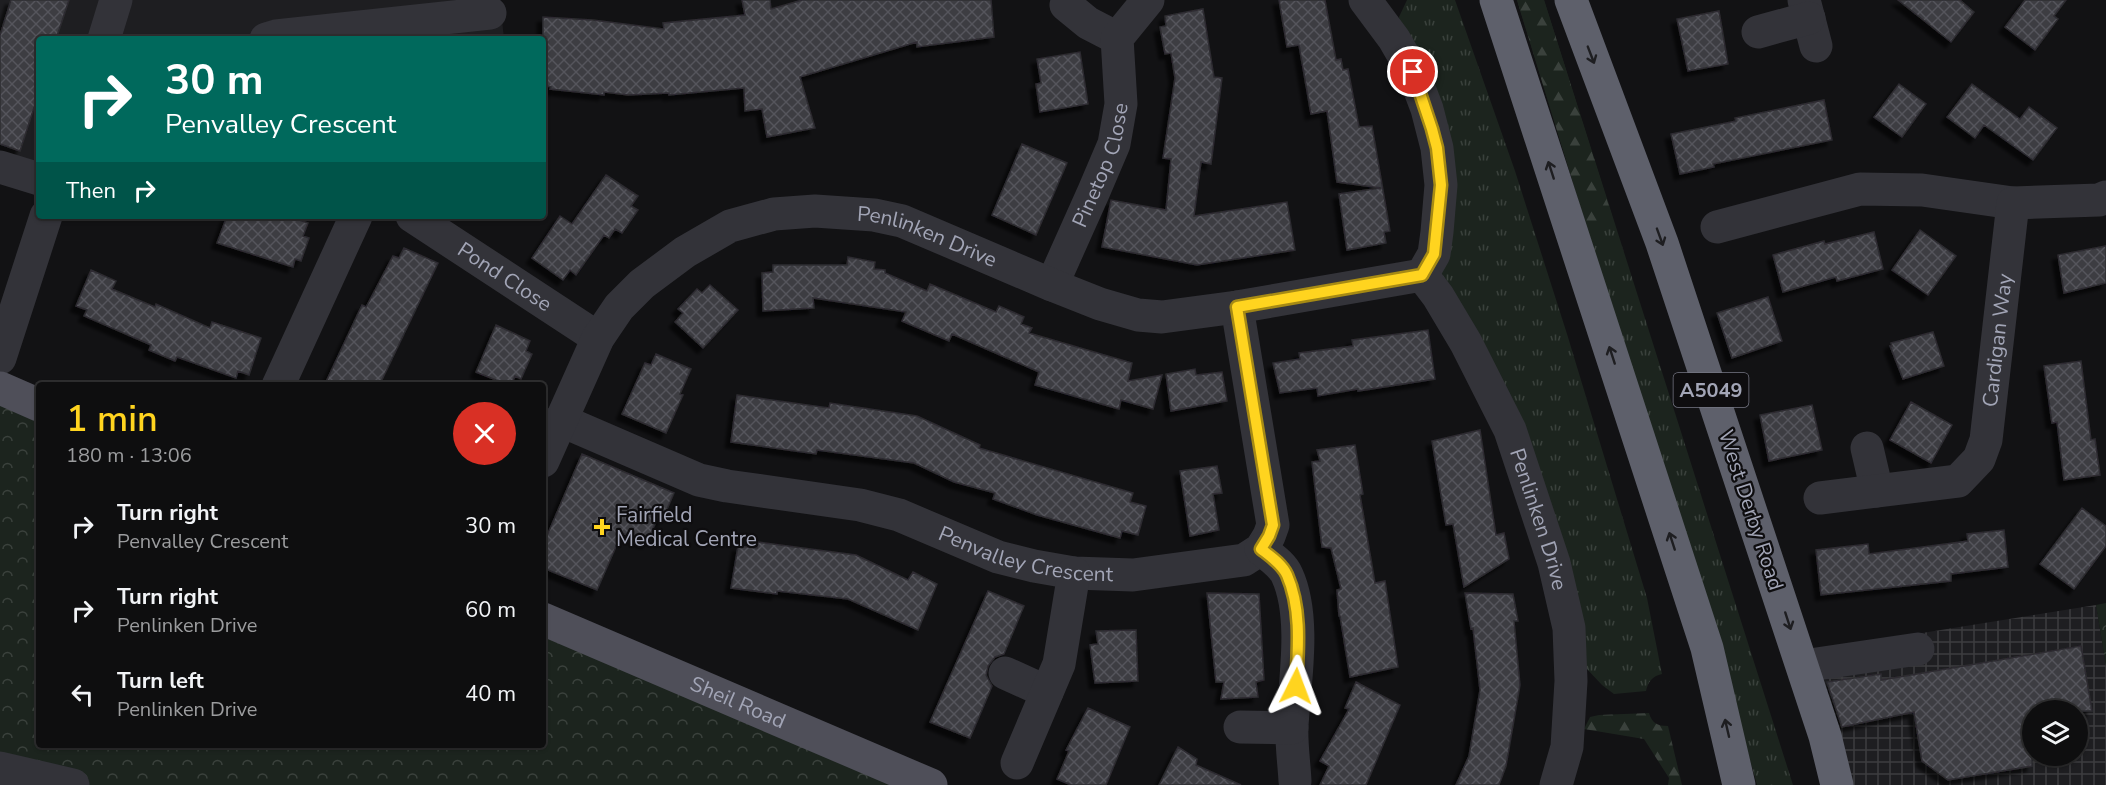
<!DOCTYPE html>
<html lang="en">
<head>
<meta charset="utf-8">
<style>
  :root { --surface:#0e0e0f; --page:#171718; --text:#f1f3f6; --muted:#9b9c9e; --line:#2e2e2f; --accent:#ffd41f }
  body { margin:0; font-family:"Nunito Sans",sans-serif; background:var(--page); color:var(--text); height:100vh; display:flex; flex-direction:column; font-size:22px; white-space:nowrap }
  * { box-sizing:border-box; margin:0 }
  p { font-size:20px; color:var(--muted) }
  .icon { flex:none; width:33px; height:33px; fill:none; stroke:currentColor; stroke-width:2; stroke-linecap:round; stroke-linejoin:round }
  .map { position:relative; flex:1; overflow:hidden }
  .details { position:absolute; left:36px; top:382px; width:510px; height:366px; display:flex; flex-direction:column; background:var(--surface); border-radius:6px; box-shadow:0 2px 4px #0004,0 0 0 2px var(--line) }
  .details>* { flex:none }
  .top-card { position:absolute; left:36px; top:36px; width:510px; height:183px; border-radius:6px; box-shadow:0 2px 4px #0004,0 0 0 2px var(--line); background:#00695c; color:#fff; overflow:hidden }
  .buttons { position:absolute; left:2022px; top:700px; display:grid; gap:12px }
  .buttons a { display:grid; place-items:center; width:66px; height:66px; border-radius:50%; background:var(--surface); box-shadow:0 2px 4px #0004,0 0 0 2px var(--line); font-size:30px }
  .pin { position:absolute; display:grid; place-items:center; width:51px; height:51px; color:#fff; margin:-26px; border:3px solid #fff; border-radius:50%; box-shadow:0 2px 6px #0007 }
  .me { position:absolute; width:66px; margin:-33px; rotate:3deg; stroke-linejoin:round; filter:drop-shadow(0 0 4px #0008) }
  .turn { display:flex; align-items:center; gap:21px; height:126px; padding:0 30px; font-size:27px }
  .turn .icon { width:78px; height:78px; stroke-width:2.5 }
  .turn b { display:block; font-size:42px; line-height:51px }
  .then { display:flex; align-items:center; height:57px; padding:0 30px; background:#0003; gap:12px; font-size:22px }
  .round { display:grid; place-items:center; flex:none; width:63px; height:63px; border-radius:32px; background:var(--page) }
  .headline { display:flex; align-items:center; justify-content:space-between; height:102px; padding:0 30px }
  h1 { font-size:36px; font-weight:600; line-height:45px; color:var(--accent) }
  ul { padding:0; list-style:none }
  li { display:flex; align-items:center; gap:18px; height:84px; padding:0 30px }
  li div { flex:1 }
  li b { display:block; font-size:22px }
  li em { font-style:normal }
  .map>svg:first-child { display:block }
  .built { fill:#1e1e21 }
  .industrial { fill:url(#industrial-grid); fill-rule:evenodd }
  .grass { fill:url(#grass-tufts) }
  .forest { fill:url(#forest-firs) }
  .park { fill:url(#park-crowns) }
  .building { fill:url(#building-cross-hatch); stroke:#2d2c30; stroke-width:1.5; filter:url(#shadow) }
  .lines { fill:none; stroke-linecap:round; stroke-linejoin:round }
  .minor { stroke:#333339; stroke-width:33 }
  .major { stroke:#4f4f59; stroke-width:33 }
  .highway { stroke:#5e606b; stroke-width:33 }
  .oneway { stroke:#1e1e21 }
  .route-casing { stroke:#a68a14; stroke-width:15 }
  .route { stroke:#ffd41f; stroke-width:10 }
  .poi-dot { fill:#ffd41f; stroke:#0e0d0f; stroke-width:2 }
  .labels { text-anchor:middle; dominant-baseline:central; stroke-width:4.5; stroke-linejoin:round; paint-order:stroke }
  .shield { fill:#0e0d0f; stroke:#767784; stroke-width:1.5 }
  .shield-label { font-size:20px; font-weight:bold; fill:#a2a5b6 }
  .street-label { font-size:21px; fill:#a2a5b6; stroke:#0e0d0f }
  .poi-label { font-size:21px; fill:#a2a5b6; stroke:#0e0d0f; text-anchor:start }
</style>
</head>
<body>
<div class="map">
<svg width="2106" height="785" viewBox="0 0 2106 785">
  <defs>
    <pattern id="industrial-grid" width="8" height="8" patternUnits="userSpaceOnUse" patternTransform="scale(1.5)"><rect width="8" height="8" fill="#1e1e21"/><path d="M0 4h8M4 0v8" fill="none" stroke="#3c3c3f"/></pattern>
    <pattern id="grass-tufts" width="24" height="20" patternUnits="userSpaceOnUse" patternTransform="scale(1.5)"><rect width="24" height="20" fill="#1c241e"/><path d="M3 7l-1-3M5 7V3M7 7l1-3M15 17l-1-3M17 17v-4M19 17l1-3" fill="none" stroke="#3a413c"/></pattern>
    <pattern id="forest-firs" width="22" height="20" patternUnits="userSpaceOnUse" patternTransform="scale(1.5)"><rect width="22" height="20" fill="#1c241e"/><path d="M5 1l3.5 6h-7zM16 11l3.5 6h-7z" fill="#3a413c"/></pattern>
    <pattern id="park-crowns" width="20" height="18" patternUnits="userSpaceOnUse" patternTransform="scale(1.5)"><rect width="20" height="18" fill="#1c241e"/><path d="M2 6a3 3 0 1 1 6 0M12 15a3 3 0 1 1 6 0" fill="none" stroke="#3a413c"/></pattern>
    <pattern id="building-cross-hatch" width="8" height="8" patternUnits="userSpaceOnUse" patternTransform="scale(1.5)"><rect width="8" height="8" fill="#3c3c42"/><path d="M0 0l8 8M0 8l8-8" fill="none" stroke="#55555b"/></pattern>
    <filter id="shadow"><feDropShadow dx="-5.5" dy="5.5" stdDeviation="1.5" flood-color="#0009"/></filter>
  </defs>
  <rect width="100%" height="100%" fill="#121214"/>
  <path class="built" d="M0 0H500L504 39H39V160L35 164 0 156Z"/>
  <path class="industrial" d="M2096 605 2106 666V785H1837L1798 653ZM2032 711H2078V756H2032Z"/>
  <path class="grass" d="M1407 0H1455L1515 171 1567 334 1647 598 1662 674C1652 676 1648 682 1646 691L1614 694 1602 685 1586 668 1442 275 1399 17Z
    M1517 0H1544L1793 785H1757L1741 727Z"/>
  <path class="forest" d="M1517 0H1544L1612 216 1589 235Z
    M1649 713C1652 723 1657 726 1668 726L1682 785H1668L1669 778 1644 739 1584 729 1590 717 1599 715Z"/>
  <path class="park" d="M0 388 39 405V746H543V619L931 785H73L0 768Z
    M2106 603V666L2096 605Z"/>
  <path class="building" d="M11 0H69L56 39H39V92L20 151 0 144V35Z
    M742 0H770L771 9 802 0H991L994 37 917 47V42L800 77 815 128 767 137 762 109 745 111 744 88 669 95V93L628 95 604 92V95L550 89 551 87 543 85V17L593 20 664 29 663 23 745 15Z
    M1279 0H1325L1336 60 1341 59 1343 70 1348 69 1359 127 1372 126 1390 231 1384 232 1386 243 1347 250 1339 194 1381 188 1337 182 1327 111 1311 114 1299 45 1287 47Z
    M1898 0H1960L1974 12 1951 42Z
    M2025 0H2066L2054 16 2058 19 2035 50 2005 27Z
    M1203 9 1214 77 1222 78 1211 164 1201 162 1194 216 1287 202 1295 250 1197 265 1102 247 1111 200 1166 210 1171 159 1163 158 1175 78 1171 53 1165 54 1160 27 1166 26 1165 16Z
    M1719 11 1728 64 1688 71 1677 19Z
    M1080 52 1088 104 1040 112 1036 84 1041 83 1037 59Z
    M1899 84 1926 104 1902 137 1874 117Z
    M1972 84 2020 119 2029 107 2057 128 2033 160 1984 125 1975 138 1947 117Z
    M1824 100 1832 140 1713 164 1714 167 1680 174 1671 134 1736 121 1735 118Z
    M1022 144 1067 163 1036 235 992 215Z
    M606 175 638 196 631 206 638 210 622 233 615 229 609 238 604 235 576 275 570 270 563 280 532 258 560 216 572 224Z
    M227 216H288L308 223 303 236 309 238 301 261 295 259 293 267 217 243Z
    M1920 230 1956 256 1928 295 1892 270Z
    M1874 232 1883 269 1837 281 1836 277 1783 292 1773 255 1824 241 1825 244Z
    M2106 246V283L2064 293 2058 255Z
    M404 248 438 263 379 386H324L362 305 366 307 393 256 399 258Z
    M848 257 875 262 874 269 885 270V273L927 291 930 284 996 312 999 306 1024 317 1021 324 1032 328 1029 333 1132 363 1128 381 1162 375 1153 409 1121 400 1119 409 1035 385 1039 372 952 334 949 341 902 321 906 312 813 298 814 308 763 311 762 273 773 272V265H847Z
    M91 270 116 281 112 289 155 307 156 304 210 328 212 322 261 338 249 375 238 371 236 378 177 357 175 361 149 350 151 345 84 316 87 310 76 306Z
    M710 285 738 310 703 348 675 322 683 313 678 309 697 289 702 293Z
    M1768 297 1782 341 1732 358 1717 313Z
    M496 325 530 341 526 351 532 354 521 379 515 376 511 386 476 372Z
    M1428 330 1435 379 1358 391V389L1318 396 1317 388 1280 393 1273 363 1300 359 1299 353 1353 346 1352 340Z
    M1933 332 1944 366 1903 379 1890 346H1892L1891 343Z
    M656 354 691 369 680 394 683 395 666 433 622 414 645 363 651 365Z
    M2081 361 2091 440 2095 439 2100 475 2064 480 2057 422 2052 423 2044 366Z
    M1195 369 1196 375 1222 372 1227 401 1171 411 1166 374Z
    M737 395 829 408 830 403 917 416 980 445 979 448 1133 493 1130 502 1146 506 1138 535 1122 531 1120 538 1037 515 993 499 995 493 954 482 914 463 817 450 816 454 731 442Z
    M1911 402 1952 425 1931 463 1890 440Z
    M1812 405 1822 450 1769 461 1760 415Z
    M1480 430 1496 535 1504 533 1509 559 1464 587 1453 524 1446 525 1432 441Z
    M1355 445 1363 494 1360 495 1375 583 1385 581 1398 667 1350 677 1340 616H1339L1337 590 1341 589 1331 548 1322 547 1312 462 1320 461 1317 450Z
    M582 454 674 493 662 521 657 519 647 543 622 533 597 590 543 568V545Z
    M1217 466 1222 493 1213 494 1219 530 1190 536 1180 471Z
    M2082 508 2106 526V546L2074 589 2040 564Z
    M2004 530 2008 567 1951 574V581L1821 595 1816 550 1868 544 1869 554 1968 541 1967 534Z
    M758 542 856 555 908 580 913 572 937 584 918 630 848 599 777 591V594L731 588 738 546 757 548Z
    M988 591 1024 606 1004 654 995 657 988 666 986 675 992 686 990 691 970 738 930 722Z
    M1207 593 1259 594 1264 680 1256 682 1258 697 1221 699 1224 682H1216Z
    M1465 593 1513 594 1518 621H1514L1520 685 1506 766 1499 785H1456L1469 756 1480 690 1473 628 1471 629Z
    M1136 630 1138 681 1095 683 1090 645 1098 644 1096 631Z
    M2081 646 2092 711H2032V766L1948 780 1922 761 1914 712 1842 727 1827 682 1881 674V680Z
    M1356 682 1400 705 1366 785H1320L1329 766 1320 761 1349 709 1345 708Z
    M1088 708 1130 727 1106 785H1071L1057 779 1069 751 1066 750Z
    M1178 747 1197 759 1196 765 1241 785H1159Z"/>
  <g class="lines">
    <g class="minor">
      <path d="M1365 0 1394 39 1413 72 1427 109 1437 148 1441 185 1437 232 1434 254 1422 275"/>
      <path d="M1804 0 1816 46"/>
      <path d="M1066 5 1088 23 1117 38"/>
      <path d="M1758 32 1809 18"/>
      <path d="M104 39 116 0"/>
      <path d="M266 39 276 36 490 13"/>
      <path d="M0 167 39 179"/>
      <path id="s1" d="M412 216 598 338"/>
      <path d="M1717 227 1860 189 1922 190 2013 203"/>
      <path id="s2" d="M1052 285 1094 191 1114 144 1121 104 1117 38 1148 0"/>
      <path d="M0 358 46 216"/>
      <path d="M278 386 356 216"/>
      <path id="s3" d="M560 420 699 480 727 486 860 505 899 515 998 557 1034 566 1074 573 1133 575 1244 560 1261 549 1269 536 1273 525 1237 307"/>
      <path d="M1867 448 1877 491"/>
      <path id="s4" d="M543 461 598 338 619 307 642 284 685 252 730 226 774 214 815 211 874 215 902 221 1052 285 1100 304 1138 315 1162 317 1237 307 1422 275 1438 296 1466 343 1510 430 1554 563 1569 628 1571 681 1567 747 1556 785"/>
      <path id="s5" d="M1820 498 1958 481 1979 459 1986 440 2013 203 2099 200 2106 197"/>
      <path d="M1261 549C1269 556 1282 564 1287 575 1306 616 1295 681 1292 725 1291 743 1294 762 1295 781"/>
      <path d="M1803 666 1918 649"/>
      <path d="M1005 673 1047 692"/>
      <path d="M1240 727 1292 728"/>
      <path d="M1017 763 1059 664 1074 573"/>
      <path d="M0 768 73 785"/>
    </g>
    <g class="major">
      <path d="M0 388 39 405"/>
      <path id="s6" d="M543 619 931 785"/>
    </g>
    <path class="highway" d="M1496 0 1707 648 1739 785
      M1571 0 1662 243 1825 736 1837 785"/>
  </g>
  <defs><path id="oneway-shaft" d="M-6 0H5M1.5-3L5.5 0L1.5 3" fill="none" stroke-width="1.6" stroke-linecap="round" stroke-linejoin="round" transform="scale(1.5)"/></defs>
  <g class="oneway">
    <use href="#oneway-shaft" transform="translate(1591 55) rotate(69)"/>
    <use href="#oneway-shaft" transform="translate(1551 170) rotate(-108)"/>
    <use href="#oneway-shaft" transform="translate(1660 237) rotate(70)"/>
    <use href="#oneway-shaft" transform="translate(1612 355) rotate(-108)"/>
    <use href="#oneway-shaft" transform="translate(1672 541) rotate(-108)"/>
    <use href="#oneway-shaft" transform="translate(1788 621) rotate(72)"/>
    <use href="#oneway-shaft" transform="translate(1727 728) rotate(-103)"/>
  </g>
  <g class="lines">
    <defs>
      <path id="route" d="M1296 686C1298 650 1302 609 1287 575 1282 564 1270 556 1261 549L1269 536 1273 525 1237 307 1422 275 1434 254 1441 185 1437 148 1432 129 1413 72"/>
    </defs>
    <use href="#route" class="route-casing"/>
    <use href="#route" class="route"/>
  </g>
  <path class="poi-dot" d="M599 518h6v6h6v6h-6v6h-6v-6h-6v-6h6z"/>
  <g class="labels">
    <rect class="shield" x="1673.5" y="373" width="75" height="34" rx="4.5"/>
    <g class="shield-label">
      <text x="1711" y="390">A5049</text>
    </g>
    <g class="street-label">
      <text stroke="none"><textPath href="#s2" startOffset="130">Pinetop Close</textPath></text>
      <text stroke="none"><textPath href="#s4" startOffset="513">Penlinken Drive</textPath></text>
      <text stroke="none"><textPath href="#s1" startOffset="111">Pond Close</textPath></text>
      <text stroke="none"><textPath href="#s5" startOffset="290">Cardigan Way</textPath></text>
      <text transform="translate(1751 510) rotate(72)">West Derby Road</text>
      <text stroke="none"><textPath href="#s4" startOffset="1299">Penlinken Drive</textPath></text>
      <text stroke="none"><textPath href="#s3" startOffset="489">Penvalley Crescent</textPath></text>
      <text stroke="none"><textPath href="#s6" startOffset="212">Sheil Road</textPath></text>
    </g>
    <g class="poi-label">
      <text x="616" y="515">Fairfield<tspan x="616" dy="24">Medical Centre</tspan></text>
    </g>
  </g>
</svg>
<div class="buttons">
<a><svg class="icon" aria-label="layers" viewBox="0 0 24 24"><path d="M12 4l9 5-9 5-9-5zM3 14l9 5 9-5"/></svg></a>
</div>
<div class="pin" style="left:1413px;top:72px;background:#d93025"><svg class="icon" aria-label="arrive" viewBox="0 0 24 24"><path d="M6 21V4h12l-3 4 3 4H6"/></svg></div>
<svg class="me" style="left:1296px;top:686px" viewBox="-20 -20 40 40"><path d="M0-17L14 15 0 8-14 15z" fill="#ffd41f" stroke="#fff" stroke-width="4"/></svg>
<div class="top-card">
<div class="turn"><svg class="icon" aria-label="right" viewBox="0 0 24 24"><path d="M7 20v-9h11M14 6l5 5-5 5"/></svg><div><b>30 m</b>Penvalley Crescent</div></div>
<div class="then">Then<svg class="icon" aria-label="right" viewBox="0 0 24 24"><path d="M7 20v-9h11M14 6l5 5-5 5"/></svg></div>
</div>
<section class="details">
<div class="headline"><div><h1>1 min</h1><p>180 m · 13:06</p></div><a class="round" style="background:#d93025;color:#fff"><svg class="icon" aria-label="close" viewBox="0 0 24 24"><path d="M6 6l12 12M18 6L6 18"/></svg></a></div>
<ul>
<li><svg class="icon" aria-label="right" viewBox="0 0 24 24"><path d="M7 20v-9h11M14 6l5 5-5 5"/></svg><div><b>Turn right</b><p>Penvalley Crescent</p></div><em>30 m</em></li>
<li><svg class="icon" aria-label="right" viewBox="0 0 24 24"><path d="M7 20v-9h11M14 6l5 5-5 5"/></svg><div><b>Turn right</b><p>Penlinken Drive</p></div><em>60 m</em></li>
<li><svg class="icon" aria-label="left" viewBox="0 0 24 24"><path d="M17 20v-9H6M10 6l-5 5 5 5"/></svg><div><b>Turn left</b><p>Penlinken Drive</p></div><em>40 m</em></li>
</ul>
</section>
</div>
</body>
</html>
